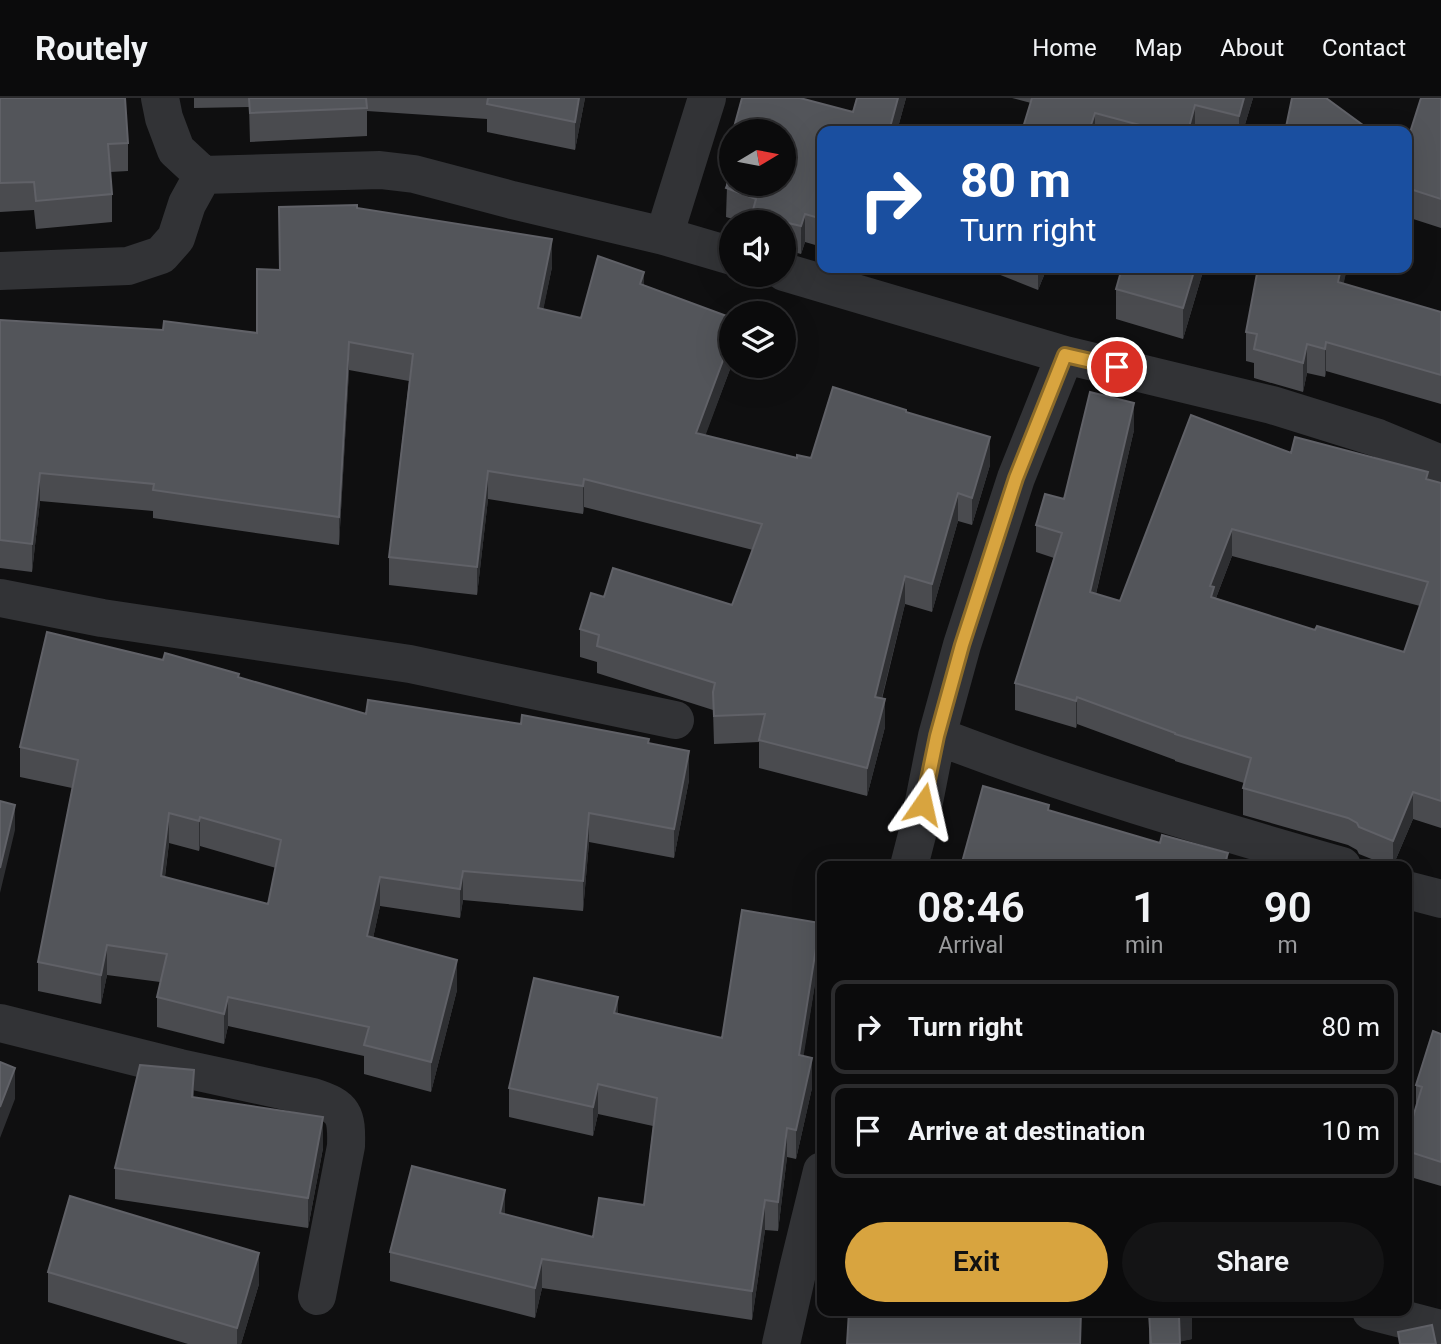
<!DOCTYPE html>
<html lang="en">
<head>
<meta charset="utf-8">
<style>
  :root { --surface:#0b0b0c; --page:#141415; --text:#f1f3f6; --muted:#9a9b9d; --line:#2b2b2d; --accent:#d8a43f }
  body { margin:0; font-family:Roboto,sans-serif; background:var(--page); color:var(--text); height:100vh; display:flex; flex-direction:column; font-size:26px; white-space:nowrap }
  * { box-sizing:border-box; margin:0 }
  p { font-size:23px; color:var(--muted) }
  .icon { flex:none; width:38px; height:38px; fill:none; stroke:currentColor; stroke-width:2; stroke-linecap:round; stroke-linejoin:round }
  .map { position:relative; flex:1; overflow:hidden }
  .drawer { position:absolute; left:817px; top:763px; width:595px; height:455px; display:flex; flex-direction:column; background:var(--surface); border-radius:14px; box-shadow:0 7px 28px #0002,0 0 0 2px var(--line) }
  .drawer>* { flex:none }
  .top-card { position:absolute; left:817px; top:28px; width:595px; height:147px; border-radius:14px; box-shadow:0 7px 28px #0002,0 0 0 2px var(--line); background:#1a4fa0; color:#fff; overflow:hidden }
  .needle { width:46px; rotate:80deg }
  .controls { position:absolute; left:719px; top:21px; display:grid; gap:14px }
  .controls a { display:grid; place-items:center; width:77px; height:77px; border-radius:50%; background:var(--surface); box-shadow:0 7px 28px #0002,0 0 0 2px var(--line); font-size:35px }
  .pin { position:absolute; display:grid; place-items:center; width:60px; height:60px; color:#fff; margin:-30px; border:4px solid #fff; border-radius:50%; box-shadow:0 2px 7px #0007 }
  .me { position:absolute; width:77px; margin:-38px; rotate:11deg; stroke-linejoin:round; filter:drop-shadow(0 0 5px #0008) }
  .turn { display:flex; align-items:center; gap:24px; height:147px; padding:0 28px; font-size:32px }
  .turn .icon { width:91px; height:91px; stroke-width:2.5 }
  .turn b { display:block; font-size:49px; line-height:60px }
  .eta { display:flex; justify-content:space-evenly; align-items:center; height:119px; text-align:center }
  .eta b { font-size:42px; font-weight:600; line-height:49px }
  .action { display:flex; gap:14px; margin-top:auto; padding:14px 28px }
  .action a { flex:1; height:80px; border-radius:42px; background:var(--accent); color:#111; font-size:28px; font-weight:600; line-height:80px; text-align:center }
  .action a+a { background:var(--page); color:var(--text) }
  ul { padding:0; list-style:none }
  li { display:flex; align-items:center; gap:21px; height:94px; margin:0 14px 10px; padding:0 14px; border:4px solid var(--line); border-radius:14px }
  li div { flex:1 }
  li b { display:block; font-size:26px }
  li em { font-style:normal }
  header { display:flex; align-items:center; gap:42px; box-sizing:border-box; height:98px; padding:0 35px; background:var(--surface); border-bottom:2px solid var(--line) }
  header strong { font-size:33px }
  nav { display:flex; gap:38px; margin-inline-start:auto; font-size:24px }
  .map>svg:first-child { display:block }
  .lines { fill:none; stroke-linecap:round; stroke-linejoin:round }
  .minor { stroke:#323336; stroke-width:38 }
  .wall { fill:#4a4b4f; fill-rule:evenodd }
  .shaded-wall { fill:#2e2f32 }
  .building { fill:#53555a; stroke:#606167; stroke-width:2; fill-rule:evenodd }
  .route-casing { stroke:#8c6b29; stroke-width:18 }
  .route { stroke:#d8a43f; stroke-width:12 }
</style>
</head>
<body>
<header>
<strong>Routely</strong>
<nav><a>Home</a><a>Map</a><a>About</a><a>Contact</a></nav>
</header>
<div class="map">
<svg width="1441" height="1246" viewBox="0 0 1441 1246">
  <rect width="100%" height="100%" fill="#0f0f10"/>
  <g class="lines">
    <path class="minor" d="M160 0 164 20 176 52 203 77
      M664 138 707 0
      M0 173 128 168 161 157 176 140 187 106 203 77 380 72 414 76 512 102 664 138 732 158
      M784 174 1065 257 1272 307 1378 340 1441 366
      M0 500 102 520 410 566 675 622
      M937 638C1069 689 1206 729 1342 768
      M909 768 919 729 937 638 962 547 1016 380 1065 257
      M1407 792 1441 801
      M0 925 180 970 313 999C344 1009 347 1016 346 1048L317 1198
      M1371 1213 1441 1231
      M781 1246 798 1171 822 1073"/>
  </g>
  <path class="wall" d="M0 0 128 45V73L110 74 112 96V124L36 131 34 112 0 114Z
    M194 0H585L575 52 487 34V21L367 13V38L250 44 249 9 194 10Z
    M857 0H906L897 33H822V149L805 144 801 156 790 153H784V124H743L726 119 727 88H726V60L732 38V86L853 14Z
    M1012 0H1253L1243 33H1022L1031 5Z
    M1441 0V130L1407 119V44Z
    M1286 29 1371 33H1286Z
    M279 109 357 110 552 169 543 211 581 220 644 187 732 220V266L705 337 797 360H811L906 315 990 367 972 427 958 423 932 514 905 506 882 601 885 629 867 698 759 670V644L714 646 713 612 597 575V564L580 559V531L604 499 732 507 753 452 584 409 583 416 488 401 477 497 389 487V459L409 283 349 272 339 447 153 420V413L40 403 32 474 0 470V222L163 232 257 235 280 172Z
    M993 170H1047L1038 192 993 174Z
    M1122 170H1204L1183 241 1116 221V191Z
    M1347 170 1343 186 1441 214V306L1326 273 1325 279 1307 275 1303 294 1254 280V265L1246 263V234Z
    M1134 332 1096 496 1120 503 1291 355 1428 381 1441 385V730L1413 721 1393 768H1389L1359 756 1357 752 1348 747 1243 717V690L1244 685 1175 663V662L1077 626 1076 630 1015 612V585L1054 460 1036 454V427ZM1232 458 1420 508 1404 554 1315 532 1216 500Z
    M163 562 239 580 366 616 649 646 689 682 674 760 589 744 583 813 463 802 460 820 380 808 373 840 457 892 431 994 364 976V958L228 928 224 946 157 929V899L160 884 107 877 101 906 38 893V864L72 690 20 679V649ZM169 745 199 753 200 748 276 770 268 806 165 779Z
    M820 855 803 958 812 990 796 1061 787 1059 778 1133 765 1132 752 1222 542 1190 535 1220 390 1183V1154L505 1116 593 1139 644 1107 653 1028 598 1016 593 1038 509 1019V990L618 916 722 940Z
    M1441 936V1088L1407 1078V1039L1416 1010V987Z
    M194 999 323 1050 308 1130 115 1101V1070Z
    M48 1174 259 1186 241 1246H188L48 1204Z
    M1154 1213H1192V1241L1180 1243V1246H1149V1215H1154Z"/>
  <path class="shaded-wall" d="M579 0H585L575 52V24Z
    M898 0H906L897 33H889Z
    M1244 0H1253L1243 33H1239V18Z
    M1195 7V33H1188Z
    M1095 15V33H1089Z
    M805 116V144L801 156V128Z
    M552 141V169L538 238V210Z
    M1038 170H1047L1038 192Z
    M1195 170H1204L1183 241V210Z
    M1341 170H1347L1338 213V184Z
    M644 174V201L640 186Z
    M732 238V266L696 363V335Z
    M349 244V272L339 447V419Z
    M1326 244V273L1325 279V251Z
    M1307 246V275L1303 294V265Z
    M1134 305V332L1090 521V494Z
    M990 339V367L972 427V400Z
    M488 373V401L477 497V469Z
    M40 375V403L32 474V446Z
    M584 381V409L583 416V388Z
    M958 395V423L932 514V486Z
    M1232 431V458L1211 513 1210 488Z
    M905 478V506L875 627V599Z
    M1077 599V626L1076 630V603Z
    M885 601V629L867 698V670Z
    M689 653V682L674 760V731Z
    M1413 694V721L1393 768V743Z
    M15 707V732L0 795V770Z
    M169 715V745L161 808V778Z
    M589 715V744L583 813V783Z
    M200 719V748L199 753V723Z
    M1228 755V768H1224Z
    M463 773V802L460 820V791Z
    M380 779V808L367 868V838Z
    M820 825V855L799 987V957Z
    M107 847V877L101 906V877Z
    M457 862V892L431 994V964Z
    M228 899V928L224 946V916Z
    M618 899V928L614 915Z
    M812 960V990L796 1061V1032Z
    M15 970V1001L0 1040V1009Z
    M194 972V1002L192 999Z
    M598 986V1016L593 1038V1009Z
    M323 1019V1050L308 1130V1100Z
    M787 1030V1059L778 1133V1104Z
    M505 1092V1122L500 1115Z
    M765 1102V1132L752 1222V1193Z
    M259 1155V1186L241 1246H237V1230Z
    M542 1161V1190L535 1220V1190Z
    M1192 1215V1241L1179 1244V1218Z"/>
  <path class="building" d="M0 0H125L128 45 108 46 112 96 36 103 34 84 0 85Z
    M249 0H366L367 10 250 15Z
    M488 0H579L575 24 487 6Z
    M742 0H800L853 14 857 0H898L889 33H822V121L805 116 801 128 784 124H753L751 119 756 101 726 90 732 75V86H784V33H733Z
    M1032 0H1244L1239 18 1195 7 1188 33H1162L1095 15 1089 33H1022Z
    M1292 0H1326L1371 33H1304L1286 29Z
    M1421 0H1441V101L1407 90V44Z
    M732 38V61L726 60Z
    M357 107V110L552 141 538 210 581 220 598 158 644 174 640 186 732 220V238L696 335 797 360V357L811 360 833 289 906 312V314L990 339 972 400 958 395 932 486 905 478 875 599 885 601 867 670 759 642 765 616 714 618 713 594 715 585 597 548 599 537 580 531 591 495 604 499 613 470 732 507 762 426 584 381 583 388 488 373 477 469 389 459 413 256 349 244 339 419 153 392 154 386 40 375 32 446 0 442V222L163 232 164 223 257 235V171L280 172 279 109Z
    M1122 170H1195L1183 210 1116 191Z
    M1258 170H1341L1338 184 1441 214V277L1326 244 1325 251 1307 246 1303 265 1254 251 1257 236 1246 234Z
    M1090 294 1134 305 1090 494 1120 503 1191 317 1291 355 1295 339 1428 374 1426 381 1441 385V703L1413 694 1393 743 1359 729 1357 725 1348 720 1243 690 1251 660 1175 636V635L1077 599 1076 603 1015 585 1062 435 1036 427 1045 396 1064 401ZM1232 431 1428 484 1404 554 1317 528 1315 532 1211 499 1214 489 1210 488Z
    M47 534 163 562 165 555 239 576 238 579 366 616 368 602 521 626 522 617 649 641 648 645 689 653 674 731 589 715 583 783 463 773 460 791 380 779 367 838 457 862 431 964 364 947 369 929 228 899 224 916 157 899 167 856 107 847 101 877 38 864 78 662 20 649ZM169 715 199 723 200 719 281 742 268 806 161 778Z
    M983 688 1049 707 1048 712 1160 745 1162 737 1228 755 1224 768H961Z
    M0 703 15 707 0 770Z
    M742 812 820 825 799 957 812 960 796 1032 787 1030 778 1104 765 1102 752 1193 542 1161 535 1190 390 1154 412 1068 505 1092 500 1115 593 1139 599 1100 644 1107 657 1000 598 986 593 1009 509 990 534 880 618 899 614 915 722 940Z
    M1433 933 1441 936V1064L1407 1053V1039L1422 989 1416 987Z
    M0 964 15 970 0 1009Z
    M140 967 194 972 192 999 323 1019 308 1100 115 1070Z
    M70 1098 259 1155 237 1230 48 1174Z
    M849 1213H1081L1080 1246H847Z
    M1156 1213H1192V1215L1179 1218 1180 1246H1151L1149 1215H1156Z
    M1432 1227 1436 1246H1400L1398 1234Z"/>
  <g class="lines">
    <defs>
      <path id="route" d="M923 706 937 638 962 547 1016 380 1065 257 1117 269"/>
    </defs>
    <use href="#route" class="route-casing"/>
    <use href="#route" class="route"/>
  </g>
</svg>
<div class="controls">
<a><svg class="needle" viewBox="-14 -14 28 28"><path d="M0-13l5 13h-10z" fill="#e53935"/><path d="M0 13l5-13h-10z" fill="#9a9b9d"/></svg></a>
<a><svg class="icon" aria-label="sound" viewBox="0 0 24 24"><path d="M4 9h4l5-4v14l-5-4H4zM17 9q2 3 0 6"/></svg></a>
<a><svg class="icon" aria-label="layers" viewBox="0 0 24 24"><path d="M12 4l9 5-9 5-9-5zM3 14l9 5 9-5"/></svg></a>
</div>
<div class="pin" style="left:1117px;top:269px;background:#d93025"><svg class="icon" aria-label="arrive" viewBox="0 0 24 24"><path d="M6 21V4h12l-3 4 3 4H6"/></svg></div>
<svg class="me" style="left:923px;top:706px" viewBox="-20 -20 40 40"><path d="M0-17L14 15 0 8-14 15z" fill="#d8a43f" stroke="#fff" stroke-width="4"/></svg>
<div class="top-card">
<div class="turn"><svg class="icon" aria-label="right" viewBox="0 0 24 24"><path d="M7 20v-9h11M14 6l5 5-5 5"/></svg><div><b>80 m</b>Turn right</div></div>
</div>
<section class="drawer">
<div class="eta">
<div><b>08:46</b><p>Arrival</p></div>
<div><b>1</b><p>min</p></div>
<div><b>90</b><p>m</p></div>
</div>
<ul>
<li><svg class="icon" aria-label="right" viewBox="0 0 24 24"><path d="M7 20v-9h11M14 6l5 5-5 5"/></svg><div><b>Turn right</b></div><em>80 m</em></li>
<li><svg class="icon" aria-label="arrive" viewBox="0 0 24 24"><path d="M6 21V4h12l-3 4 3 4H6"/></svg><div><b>Arrive at destination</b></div><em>10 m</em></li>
</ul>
<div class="action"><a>Exit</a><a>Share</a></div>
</section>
</div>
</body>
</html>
